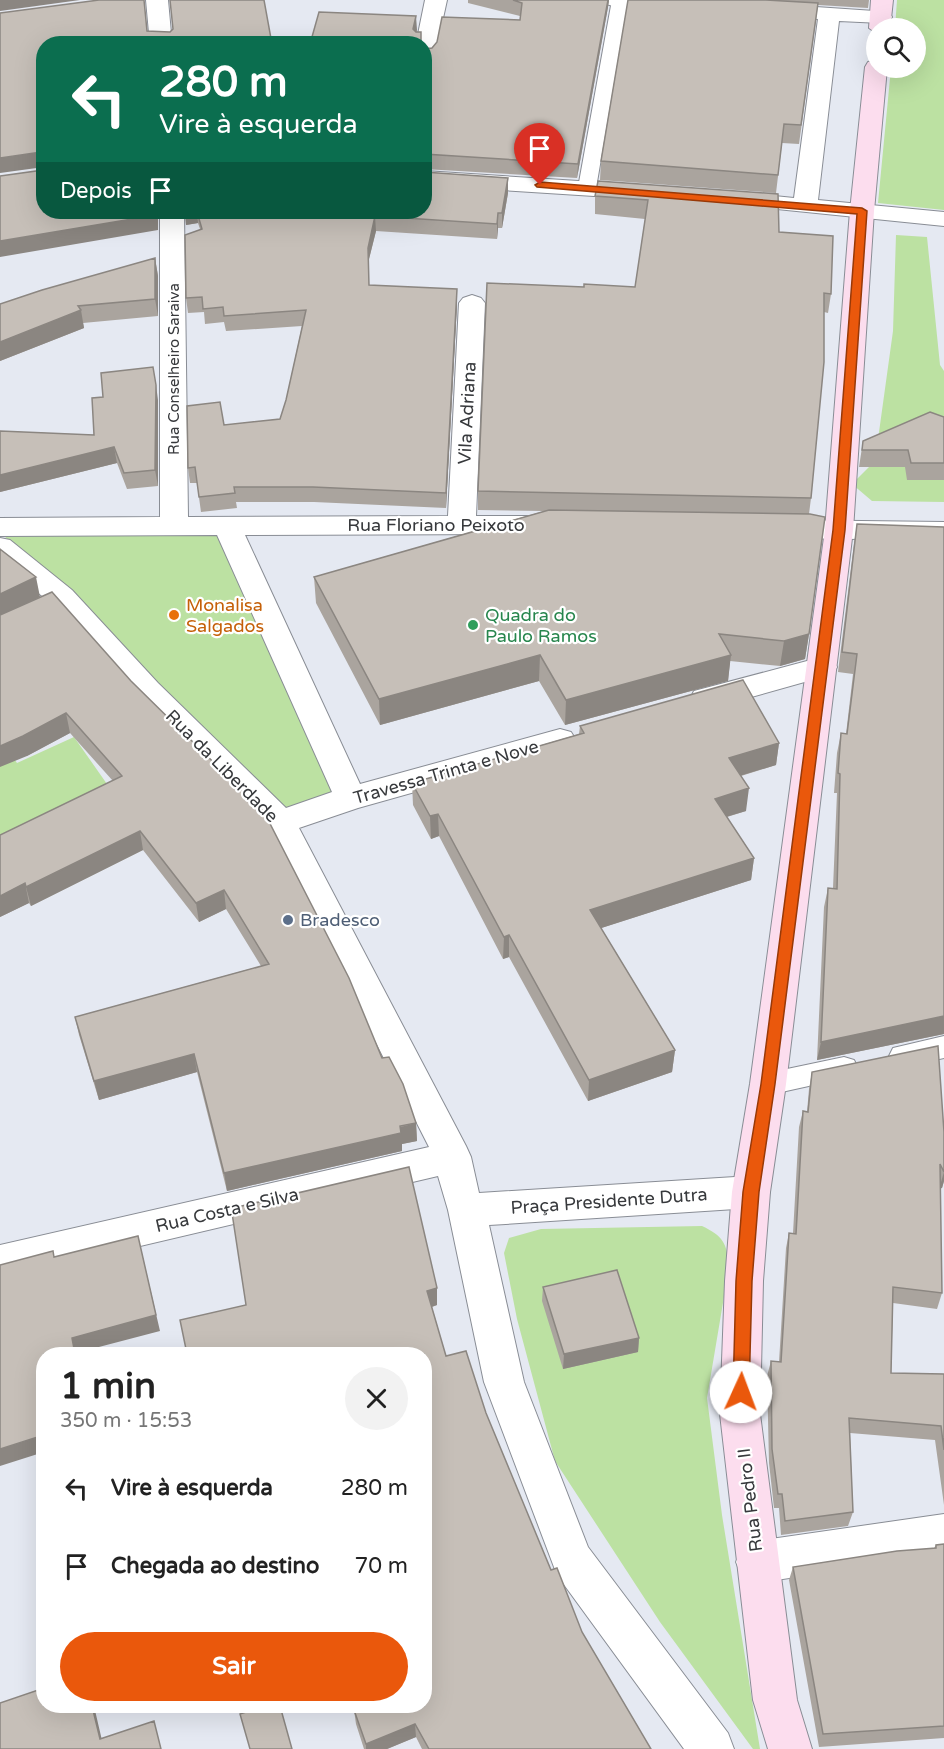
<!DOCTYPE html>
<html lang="pt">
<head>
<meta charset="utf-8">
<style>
  :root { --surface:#fff; --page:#f2f2f2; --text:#222; --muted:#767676; --accent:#ea580c }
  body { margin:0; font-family:"Varela Round",sans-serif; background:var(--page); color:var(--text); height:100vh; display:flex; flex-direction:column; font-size:22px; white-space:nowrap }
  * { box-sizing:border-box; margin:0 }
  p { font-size:20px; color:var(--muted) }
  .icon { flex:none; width:33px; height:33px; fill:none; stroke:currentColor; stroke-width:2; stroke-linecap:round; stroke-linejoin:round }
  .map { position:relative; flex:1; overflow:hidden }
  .side { position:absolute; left:36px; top:1347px; width:396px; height:366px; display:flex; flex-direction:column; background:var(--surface); border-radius:24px; box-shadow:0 6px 24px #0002 }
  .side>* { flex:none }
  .banner { position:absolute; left:36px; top:36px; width:396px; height:183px; border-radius:24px; box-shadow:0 6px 24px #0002; background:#0b6e4f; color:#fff; overflow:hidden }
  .buttons { position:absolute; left:866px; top:18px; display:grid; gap:12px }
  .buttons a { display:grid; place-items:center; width:60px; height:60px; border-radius:50%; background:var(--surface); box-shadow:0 6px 24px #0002; font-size:30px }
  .pin { position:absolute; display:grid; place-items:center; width:51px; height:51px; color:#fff; margin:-62px -26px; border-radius:50% 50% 50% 0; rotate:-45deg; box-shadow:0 0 6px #0007 }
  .pin .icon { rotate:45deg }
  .me { position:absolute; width:66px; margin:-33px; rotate:2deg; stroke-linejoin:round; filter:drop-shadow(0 0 4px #0008) }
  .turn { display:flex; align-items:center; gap:21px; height:126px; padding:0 24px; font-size:27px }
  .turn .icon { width:78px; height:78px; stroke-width:2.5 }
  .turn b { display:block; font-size:42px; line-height:51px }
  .then { display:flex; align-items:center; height:57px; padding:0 24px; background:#0003; gap:12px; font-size:22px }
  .round { display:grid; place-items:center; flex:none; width:63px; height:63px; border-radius:32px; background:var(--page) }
  .head { display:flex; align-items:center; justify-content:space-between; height:102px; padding:0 24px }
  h1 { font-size:36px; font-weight:700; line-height:45px }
  .primary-button { display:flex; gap:12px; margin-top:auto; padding:12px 24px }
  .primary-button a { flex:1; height:69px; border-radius:36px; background:var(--accent); color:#fff; font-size:24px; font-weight:700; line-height:69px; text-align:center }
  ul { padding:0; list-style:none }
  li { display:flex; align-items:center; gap:18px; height:78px; padding:0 24px }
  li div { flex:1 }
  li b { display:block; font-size:22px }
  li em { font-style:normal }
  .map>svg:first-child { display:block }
  .green { fill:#bce1a2 }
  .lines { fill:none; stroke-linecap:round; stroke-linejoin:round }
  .lane-casing { stroke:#898d95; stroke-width:2 }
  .street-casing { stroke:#898d95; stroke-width:2 }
  .secondary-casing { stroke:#898d95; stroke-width:2 }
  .lane { fill:#fff; fill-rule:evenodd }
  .street { fill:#fff; fill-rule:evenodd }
  .secondary { fill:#fcddee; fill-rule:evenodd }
  .wall { fill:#aaa49e }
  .shaded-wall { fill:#8b8681 }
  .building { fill:#c6bfb8; stroke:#8b8681; stroke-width:1.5 }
  .route { fill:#ea580c; stroke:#983908; stroke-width:1.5 }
  .food-dot { fill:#e8710a; stroke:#fff; stroke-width:2 }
  .leisure-dot { fill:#2e9e5b; stroke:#fff; stroke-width:2 }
  .service-dot { fill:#5c6f8a; stroke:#fff; stroke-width:2 }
  .labels { text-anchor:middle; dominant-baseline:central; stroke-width:4.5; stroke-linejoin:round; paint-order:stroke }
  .far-street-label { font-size:15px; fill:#37393c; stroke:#fff }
  .street-label { font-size:18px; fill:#37393c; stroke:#fff }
  .food-label { font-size:18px; fill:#c56008; stroke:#fff; text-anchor:start }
  .leisure-label { font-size:18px; fill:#27864d; stroke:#fff; text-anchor:start }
  .service-label { font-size:18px; fill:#4e5e75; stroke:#fff; text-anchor:start }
</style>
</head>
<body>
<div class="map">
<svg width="944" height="1749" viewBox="0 0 944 1749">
  <rect width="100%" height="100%" fill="#e5e9f2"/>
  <path class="green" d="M897 0H944V210L878 203 891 68H915V28H895Z
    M896 235 927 237 940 365 944 371V502L872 501 852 484 875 461 893 331Z
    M0 532H219L342 797 282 814 106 636Z
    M74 737 114 794 0 850V739L17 763Z
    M702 1226C723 1236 727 1243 729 1267L707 1398 722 1515 760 1749H753L660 1622 555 1461 517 1319 504 1253 509 1238 541 1229Z"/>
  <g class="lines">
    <defs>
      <path id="lane" d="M612 0H628L596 188 593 192H581L578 188Z
        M944 1036V1058L903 1067 893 1064 889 1056 893 1048Z
        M844 1057 854 1060 858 1068 854 1076 768 1095 758 1092 754 1084 758 1076 768 1073Z"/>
      <path id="street" d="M146 0H168L172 44H150Z
        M425 0H447L435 55 432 60 424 61V44H416Z
        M602 0H681L684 4 680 8 673 10 613 6 606 4Z
        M772 4 889 12 892 17 889 22 881 23 839 21 818 200 944 212V226L727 204 723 199 727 194 735 192 794 198 818 19 765 14 761 10 765 6Z
        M424 171 641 185 649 187 653 192 649 197 641 199 424 185Z
        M160 212H184L188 517 448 516 459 303 463 298 472 295 481 298 485 303 476 516H544L554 519 558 525 554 531 544 534 245 535 360 784 560 729 571 732 576 740 571 748 358 808 299 828 466 1146 471 1157 479 1193 751 1176 764 1181 770 1192 764 1203 751 1208 489 1225 524 1382 588 1547 728 1733 734 1749H684L557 1575 484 1382 448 1210 438 1176 0 1279V1245L429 1147 268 830 136 699 52 604 0 562V538L10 540 72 590 158 683 286 808 332 792 217 535 0 536V518L160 517Z
        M779 520 944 522V540L779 538 769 535 765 529 769 523Z
        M822 657 833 660 837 667 833 674 705 710 694 707 690 699 694 691Z
        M944 1514V1554L757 1583 742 1577 736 1562 742 1547 757 1541Z"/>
      <path id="secondary" d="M871 0H893L890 28H876V33L869 28Z
        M876 60V68H887L874 211 853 530 786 1084 770 1192 763 1281 760 1414 797 1700 812 1749H768L753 1700 720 1414 725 1281 732 1192 750 1084 825 530 850 211 865 67 868 62Z"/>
    </defs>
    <use href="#lane" class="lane-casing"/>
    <use href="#street" class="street-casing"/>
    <use href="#secondary" class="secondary-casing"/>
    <use href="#lane" class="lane"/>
    <use href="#street" class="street"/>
    <use href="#secondary" class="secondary"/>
  </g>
  <path class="wall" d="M468 0H609L608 7 577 178 424 169V49L432 48 520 20V16L468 3Z
    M628 0H869L868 8 818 5 799 144 782 143 776 193 600 180 601 161Z
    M508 178V193L502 228H498L497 239 376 231 368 263 369 285 457 304 446 508 314 502H236L237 508 201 512 197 483H190L188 468 224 425 280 419 286 400 302 326 226 331 224 322 205 324 204 312 188 313 186 298 200 229 198 223 186 225 185 212H424Z
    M598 181 779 232 831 294 828 313 824 312 811 498 809 514V634L805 659 780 666 730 661 728 681 565 725 539 681 380 725 316 603 314 577 544 511 478 510V491L584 287H635L645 219 595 214V196Z
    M155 258 158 276V316L83 323 84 328 0 361V304Z
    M158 400V486L127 489 117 463 0 492V431L94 435Z
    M944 417V480H907L905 467H859L863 441Z
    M857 524 944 527V1034L817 1060 824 907 828 888H833L837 793H834L837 753 841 733 846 734 853 674 838 672 854 544Z
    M40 597 382 1058 416 1123 417 1141 402 1144V1151L227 1191 197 1072 99 1100 79 1035 75 1017 261 966 226 909 199 922 143 850 31 906 29 903 0 917V835L113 781 70 733 27 756Z
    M580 726 779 743 776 765 741 776 746 811 727 817 754 858 751 880 601 928 675 1050 672 1072 588 1101 509 957 503 959 439 836 431 839 413 805 412 783 579 734Z
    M812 1072 944 1132V1181L942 1188H940L942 1293 937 1309 893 1303 891 1373 944 1374V1505L935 1440 850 1433 853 1512 848 1526 781 1535 779 1508H774L769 1463 767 1376 771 1361 779 1362 786 1248 789 1233H793L799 1127 803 1111 807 1112 809 1089Z
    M543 1287 639 1338 638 1352 563 1369 542 1301Z
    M437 1288V1305L432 1307 446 1356 486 1413 551 1570 582 1632 651 1749H422L416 1737 387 1749H364L356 1724 354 1710 424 1706V1354L246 1305Z
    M944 1544V1738L819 1747 789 1580 793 1567 934 1548 936 1545Z"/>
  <path class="shaded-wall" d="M0 0H80L0 11Z
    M608 0H609L608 7 577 178 578 164Z
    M416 16 417 30 414 44 413 29Z
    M41 152 44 167 0 173V158Z
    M508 178V193L502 228V213Z
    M156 212H158V230L0 257V241Z
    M185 212H197L198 223 186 225Z
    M498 213V228L497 239V224Z
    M375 216 376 231 368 263V248Z
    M155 258 158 276V316L155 299Z
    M457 289V304L446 508V493Z
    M81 310 84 328 0 361V342Z
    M156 385 158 400V486L155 470Z
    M114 447 117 463 0 492V475Z
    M36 577 40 597 0 616V594Z
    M809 634 805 659 780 666 784 641Z
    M540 655 539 681 380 725 379 699Z
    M731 655 728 681 565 725 566 700Z
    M66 713 70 733 27 756 0 767V746Z
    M779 743 776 765 726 780 729 758Z
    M749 788 746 811 712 821 715 799Z
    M438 814 439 836 431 839 430 816Z
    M140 831 143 850 31 906 26 887Z
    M754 858 751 880 589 932 590 910Z
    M25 883 29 903 0 917V896Z
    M224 890 226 909 199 922 196 903Z
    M509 935V957L503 959 504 937Z
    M944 1016V1034L817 1060 821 1042Z
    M675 1050 672 1072 588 1101 589 1080Z
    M194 1054 197 1072 99 1100 94 1081Z
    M416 1123 417 1141 402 1144V1151L227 1191 224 1173Z
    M944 1172V1181L942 1188 939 1189Z
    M138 1236 160 1331 76 1353 77 1354H75L72 1338Z
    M437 1288V1305L428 1308 427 1291Z
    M639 1338 638 1352 563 1369 564 1354Z
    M44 1435V1452L0 1466V1449Z
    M92 1706H94L104 1749 100 1739Z
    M415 1724 416 1737 387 1749H366V1744Z"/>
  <path class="building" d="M99 0H144L147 31 170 32 173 29 170 0H264L272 44H44V154L41 152 0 158V13Z
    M513 0H608L578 164 424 154V49L432 48 437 42 442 17 520 20 522 3Z
    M628 0H766L818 3 801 125 784 124 778 175 601 161Z
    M319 12 416 16 413 29 416 32H421V44H310Z
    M44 161V212H156V215L0 241V176L43 170Z
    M424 172 508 178 502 213H498L497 224 375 216 368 248 369 285 457 289 446 493 313 487H234L235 493 199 497 195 467 188 468 187 406 220 402 224 425 280 419 286 400 306 310 224 316 223 307 203 309 202 297 186 298 185 235 202 229 197 212H424Z
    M598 181 778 194 779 232 833 236 831 294 824 293V362L811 498 478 491 487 283 584 287V284L635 287 648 200 595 196Z
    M155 258V299L78 306 81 310 0 342V304L42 290Z
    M153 367 156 385 155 470 124 473 114 447 0 475V431L94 435 92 398 103 397 101 373Z
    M930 412 944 417V463H911L908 450H862L863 441Z
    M549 510 810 514 825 517 809 634 784 641 719 634 731 655 566 700 540 655 379 699 314 577Z
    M857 524 944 527V1016L821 1042 828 888 837 889 840 774 838 773 841 733 847 734 857 654 842 652Z
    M0 549 36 577 0 594Z
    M52 592 131 681 264 812 349 978 382 1058 389 1057 403 1084 416 1123 400 1126 401 1133 224 1173 194 1054 94 1081 75 1017 269 964 224 890 196 903 140 831 26 887 25 883 0 896V835L122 776 66 713 23 736 0 746V615Z
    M743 680 779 743 729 758 749 788 715 799 754 858 590 910 675 1050 589 1080 509 935 504 937 438 814 430 816 412 783 584 733 580 726Z
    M938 1046 944 1132V1172L940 1164 942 1293 893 1287 891 1373 944 1374V1450L941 1426 849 1418 853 1512 785 1521 782 1494H778L772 1449 771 1361 781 1362 789 1233 796 1234 803 1111 808 1112 812 1072Z
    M409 1167 437 1288 427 1291 446 1356 466 1351 486 1413 551 1570 557 1568 582 1632 651 1749H429L415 1724 366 1744 354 1710 366 1706H424V1681H426L424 1678V1354H187L180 1320 246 1305 232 1213 234 1212 233 1208Z
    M138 1236 156 1315 72 1338 75 1354H44V1435L0 1449V1265L53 1251 54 1257Z
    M617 1270 639 1338 564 1354 543 1287Z
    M944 1544V1726L823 1734 793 1567 897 1551 936 1548V1545Z
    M44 1688V1706H92L100 1739 154 1721 161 1749H0V1703Z
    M264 1706H280L292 1749H250L240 1714Z"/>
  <path class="route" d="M540 182 862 208 867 211 845 530 775 1084 759 1192 752 1281 749 1392 747 1397 741 1399 735 1397 733 1392 736 1281 743 1192 761 1084 833 530 857 214 537 187 535 185Z"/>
  <circle class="food-dot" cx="174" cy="615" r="6"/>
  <circle class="leisure-dot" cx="473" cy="625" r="6"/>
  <circle class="service-dot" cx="288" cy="920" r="6"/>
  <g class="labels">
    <g class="far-street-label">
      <text transform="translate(174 369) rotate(-90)">Rua Conselheiro Saraiva</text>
    </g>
    <g class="street-label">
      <text transform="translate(467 413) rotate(-87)">Vila Adriana</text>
      <text x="436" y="525">Rua Floriano Peixoto</text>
      <text transform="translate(222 766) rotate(45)">Rua da Liberdade</text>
      <text transform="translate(446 772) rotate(-16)">Travessa Trinta e Nove</text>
      <text transform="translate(609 1201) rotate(-4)">Praça Presidente Dutra</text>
      <text transform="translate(227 1210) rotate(-13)">Rua Costa e Silva</text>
      <text transform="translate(750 1500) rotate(-97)">Rua Pedro II</text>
    </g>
    <g class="food-label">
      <text x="186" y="605">Monalisa<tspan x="186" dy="21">Salgados</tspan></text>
    </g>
    <g class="leisure-label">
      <text x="485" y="615">Quadra do<tspan x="485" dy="21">Paulo Ramos</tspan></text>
    </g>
    <g class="service-label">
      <text x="300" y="920">Bradesco</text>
    </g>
  </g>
</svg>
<div class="buttons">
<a><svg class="icon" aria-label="search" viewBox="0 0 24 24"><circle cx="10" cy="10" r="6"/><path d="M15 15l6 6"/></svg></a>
</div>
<div class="pin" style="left:540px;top:185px;background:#d93025"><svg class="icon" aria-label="arrive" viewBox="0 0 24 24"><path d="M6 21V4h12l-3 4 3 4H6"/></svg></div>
<svg class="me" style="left:741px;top:1392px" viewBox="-20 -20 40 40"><circle r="19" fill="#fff"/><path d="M0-13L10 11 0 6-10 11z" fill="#ea580c"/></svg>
<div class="banner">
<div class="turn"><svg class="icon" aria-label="left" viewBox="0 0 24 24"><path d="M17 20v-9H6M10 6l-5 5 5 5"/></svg><div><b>280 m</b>Vire à esquerda</div></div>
<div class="then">Depois<svg class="icon" aria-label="arrive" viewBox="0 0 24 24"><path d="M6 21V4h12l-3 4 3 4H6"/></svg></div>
</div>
<section class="side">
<div class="head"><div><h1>1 min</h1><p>350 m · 15:53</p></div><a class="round"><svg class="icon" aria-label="close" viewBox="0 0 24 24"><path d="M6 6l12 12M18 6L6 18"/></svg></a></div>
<ul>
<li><svg class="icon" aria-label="left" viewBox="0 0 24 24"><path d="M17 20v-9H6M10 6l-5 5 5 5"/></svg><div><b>Vire à esquerda</b></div><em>280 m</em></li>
<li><svg class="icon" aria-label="arrive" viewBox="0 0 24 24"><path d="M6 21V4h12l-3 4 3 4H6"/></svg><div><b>Chegada ao destino</b></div><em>70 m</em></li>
</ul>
<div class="primary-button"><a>Sair</a></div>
</section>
</div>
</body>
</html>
